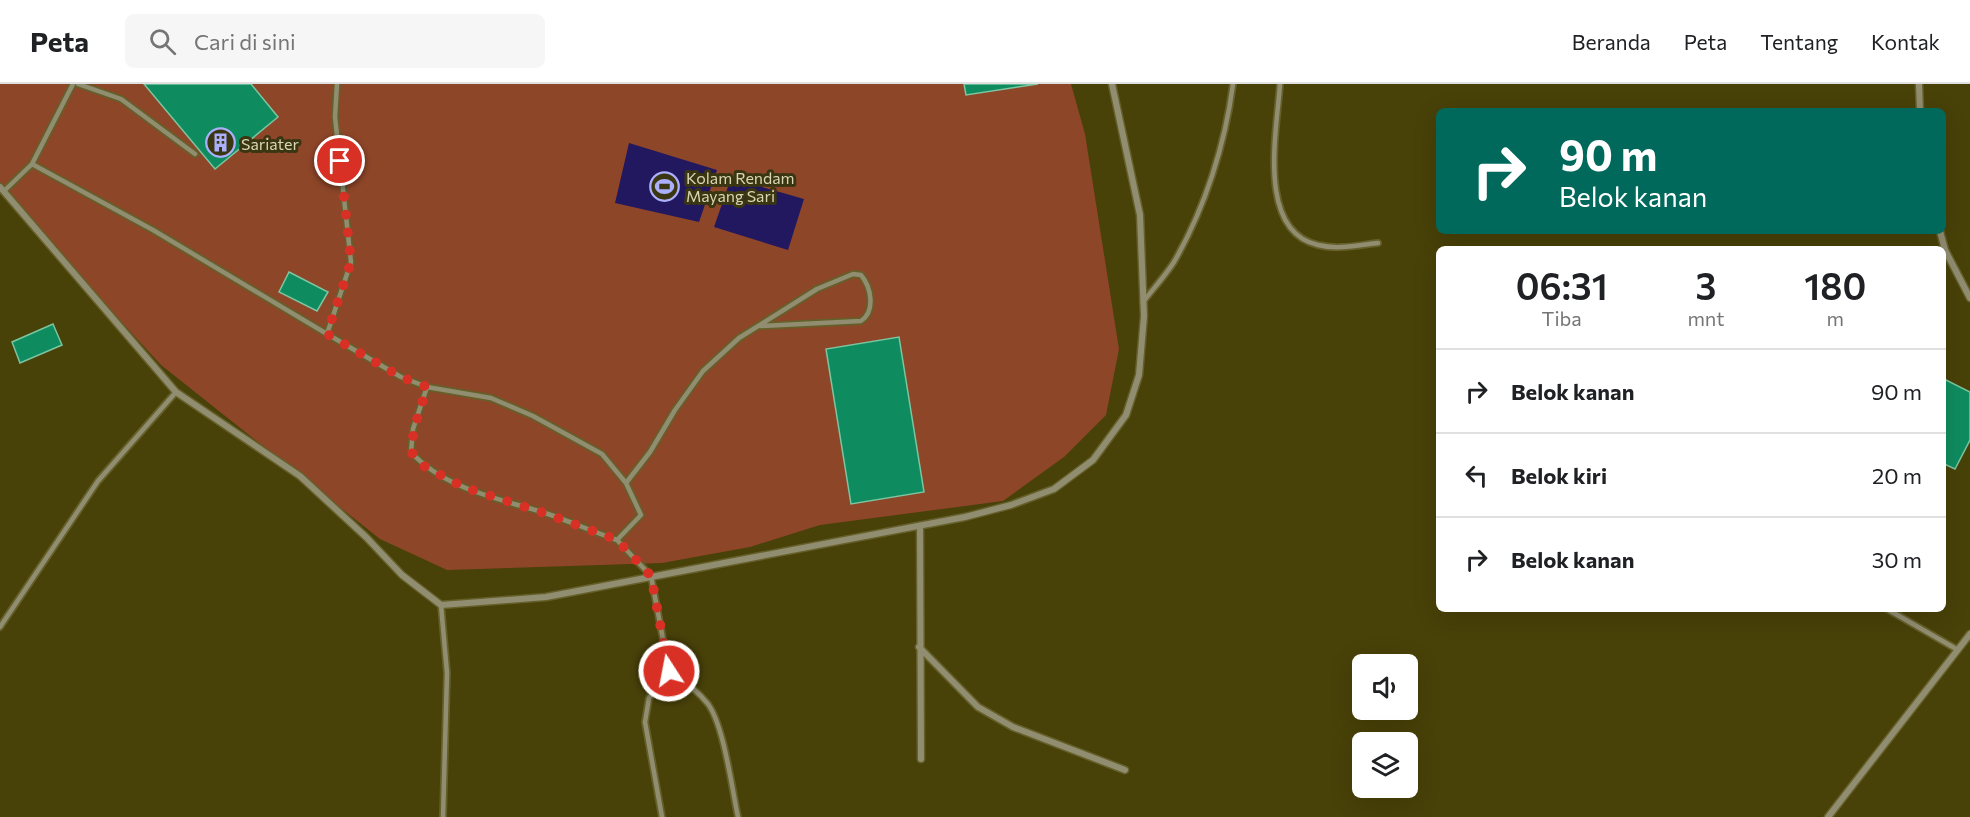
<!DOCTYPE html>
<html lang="id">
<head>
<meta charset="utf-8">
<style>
  :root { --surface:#fff; --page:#f6f6f6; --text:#202124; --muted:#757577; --line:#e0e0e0 }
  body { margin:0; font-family:Commissioner,sans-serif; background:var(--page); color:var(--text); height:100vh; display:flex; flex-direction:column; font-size:22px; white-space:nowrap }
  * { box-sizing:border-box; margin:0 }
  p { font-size:20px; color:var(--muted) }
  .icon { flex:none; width:33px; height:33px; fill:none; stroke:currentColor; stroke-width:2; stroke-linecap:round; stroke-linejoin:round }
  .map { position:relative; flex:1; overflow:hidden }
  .drawer { position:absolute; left:1436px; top:162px; width:510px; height:366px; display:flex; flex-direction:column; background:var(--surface); border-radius:9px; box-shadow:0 6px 24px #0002 }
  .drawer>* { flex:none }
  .banner { position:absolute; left:1436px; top:24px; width:510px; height:126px; border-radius:9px; box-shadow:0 6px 24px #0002; background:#00695c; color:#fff; overflow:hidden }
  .fabs { position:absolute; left:1352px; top:570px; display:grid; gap:12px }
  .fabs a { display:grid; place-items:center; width:66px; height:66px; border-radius:9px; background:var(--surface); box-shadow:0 6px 24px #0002; font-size:30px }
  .pin { position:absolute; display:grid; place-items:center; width:51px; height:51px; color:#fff; margin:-26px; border:3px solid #fff; border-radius:50%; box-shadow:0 2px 6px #0007 }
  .me { position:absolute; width:66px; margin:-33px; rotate:349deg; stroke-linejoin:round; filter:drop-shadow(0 0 4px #0008) }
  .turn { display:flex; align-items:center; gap:21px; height:126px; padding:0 24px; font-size:27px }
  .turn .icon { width:78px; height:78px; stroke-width:2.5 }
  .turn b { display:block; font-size:42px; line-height:51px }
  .eta { display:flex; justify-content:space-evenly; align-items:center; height:102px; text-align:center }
  .eta b { font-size:36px; font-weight:600; line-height:42px }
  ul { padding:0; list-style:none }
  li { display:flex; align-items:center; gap:18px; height:84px; padding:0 24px; border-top:2px solid var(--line) }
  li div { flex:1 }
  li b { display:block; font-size:22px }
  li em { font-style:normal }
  header { display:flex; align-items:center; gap:36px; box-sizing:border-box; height:84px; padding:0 30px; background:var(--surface); border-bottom:2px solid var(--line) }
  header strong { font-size:28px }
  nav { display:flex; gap:33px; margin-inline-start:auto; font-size:21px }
  .search { width:420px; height:54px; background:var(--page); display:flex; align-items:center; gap:15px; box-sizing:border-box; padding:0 21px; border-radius:9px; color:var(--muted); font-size:22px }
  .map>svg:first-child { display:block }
  .green { fill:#8e4629 }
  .water { fill:#221860 }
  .building { fill:#0f8c5f; stroke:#7cc5a1; stroke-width:1.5 }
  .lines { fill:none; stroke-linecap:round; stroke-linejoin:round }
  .lane-casing { stroke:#655f2a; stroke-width:8 }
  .street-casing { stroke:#655f2a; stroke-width:9 }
  .lane { stroke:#918d71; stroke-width:4.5 }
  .street { stroke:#918d71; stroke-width:6 }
  .route { stroke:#d93025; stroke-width:10; stroke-dasharray:0 18 }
  .labels { text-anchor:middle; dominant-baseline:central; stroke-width:6; stroke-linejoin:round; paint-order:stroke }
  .poi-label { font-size:16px; fill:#dad6b4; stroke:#3b3612; text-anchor:start }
</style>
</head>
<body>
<header>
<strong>Peta</strong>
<div class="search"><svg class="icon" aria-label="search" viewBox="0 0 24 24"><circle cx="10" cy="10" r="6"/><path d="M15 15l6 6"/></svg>Cari di sini</div>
<nav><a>Beranda</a><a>Peta</a><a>Tentang</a><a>Kontak</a></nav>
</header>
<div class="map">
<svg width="1970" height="733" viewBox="0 0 1970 733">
  <rect width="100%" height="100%" fill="#484108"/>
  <path class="green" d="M0 0H1071L1085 50 1119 265 1106 331 1064 373 1003 417 820 441 750 463 662 479 447 486 380 455 161 281 0 106Z"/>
  <path class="water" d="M629 59 717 86 699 138 615 119Z
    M731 94 804 115 788 166 714 143Z"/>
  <path class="building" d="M144 0H251L278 33 215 85Z
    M964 0H1038L966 11Z
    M289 188 328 208 317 227 279 208Z
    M53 240 62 261 20 279 12 258Z
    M899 253 924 408 851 420 826 265Z
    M1942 294 1970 308V356L1955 385 1942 379Z"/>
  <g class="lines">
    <defs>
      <path id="lane" d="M78 0 121 15 195 70
        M337 0 335 33 351 178 327 250 401 293 427 303 491 314 533 332 602 370 626 399 641 431 617 456 651 492 669 587C683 596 697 606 708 620 724 642 732 705 738 733
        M1280 0C1277 46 1256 147 1318 161 1338 166 1359 161 1378 159
        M32 80 73 0
        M4 107 32 80 153 146 327 250
        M1143 218C1153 205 1165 192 1174 178 1205 124 1225 61 1233 0
        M427 303 413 345 411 368C445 406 502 415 548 430 571 438 594 448 617 456
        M626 399 650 368 675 326 703 287 739 254 817 205 853 190 861 191C871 203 876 227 861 237L760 242
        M441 521 447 589 443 733
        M1887 525 1958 566
        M0 543 98 397 176 308
        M662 733 645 638 649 614 669 587"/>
      <path id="street" d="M1919 0 1920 27
        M0 103 176 308 300 392 366 453 402 491 441 521 546 513 965 433 1011 421 1054 405 1093 376 1126 331 1139 291 1144 232 1140 131 1112 0
        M1940 147 1945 166 1970 214
        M920 442 921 675
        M919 563 978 623 1013 643 1125 686
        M1828 733 1970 550"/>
    </defs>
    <use href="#lane" class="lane-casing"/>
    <use href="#street" class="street-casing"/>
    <use href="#lane" class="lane"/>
    <use href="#street" class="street"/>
  </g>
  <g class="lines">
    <path class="route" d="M340 77 351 178 327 250 401 293 427 303 414 345 411 368 424 382 463 403 550 431 617 456 651 492 669 587"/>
  </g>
  <defs>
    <symbol id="building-ring" viewBox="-11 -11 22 22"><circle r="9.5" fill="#3b3612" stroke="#acaffb" stroke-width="1.5"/><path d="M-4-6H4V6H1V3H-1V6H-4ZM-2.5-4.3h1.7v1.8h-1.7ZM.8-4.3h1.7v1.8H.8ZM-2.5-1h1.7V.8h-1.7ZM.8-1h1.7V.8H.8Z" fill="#acaffb"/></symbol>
    <symbol id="stadium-ring" viewBox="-11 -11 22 22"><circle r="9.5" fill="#3b3612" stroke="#acaffb" stroke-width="1.5"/><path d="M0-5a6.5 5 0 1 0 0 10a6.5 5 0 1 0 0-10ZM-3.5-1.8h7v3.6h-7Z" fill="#acaffb"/></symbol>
  </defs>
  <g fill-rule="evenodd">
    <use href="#building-ring" x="204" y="42" width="33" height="33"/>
    <use href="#stadium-ring" x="648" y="86" width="33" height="33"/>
  </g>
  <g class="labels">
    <g class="poi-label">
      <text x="241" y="59">Sariater</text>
      <text x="686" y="93">Kolam Rendam<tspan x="686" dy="18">Mayang Sari</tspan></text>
    </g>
  </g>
</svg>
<div class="fabs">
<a><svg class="icon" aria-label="sound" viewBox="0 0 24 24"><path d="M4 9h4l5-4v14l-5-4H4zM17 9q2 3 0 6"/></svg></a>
<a><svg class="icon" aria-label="layers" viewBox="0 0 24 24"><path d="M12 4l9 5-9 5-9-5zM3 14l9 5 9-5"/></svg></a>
</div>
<div class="pin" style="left:340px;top:77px;background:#d93025"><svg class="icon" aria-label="arrive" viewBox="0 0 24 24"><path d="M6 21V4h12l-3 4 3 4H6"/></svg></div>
<svg class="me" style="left:669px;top:587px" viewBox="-20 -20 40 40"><circle r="17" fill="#d93025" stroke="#fff" stroke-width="3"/><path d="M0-11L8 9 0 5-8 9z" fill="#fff"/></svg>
<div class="banner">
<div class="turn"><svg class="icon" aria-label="right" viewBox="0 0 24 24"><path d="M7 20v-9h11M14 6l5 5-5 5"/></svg><div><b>90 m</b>Belok kanan</div></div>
</div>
<section class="drawer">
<div class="eta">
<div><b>06:31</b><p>Tiba</p></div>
<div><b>3</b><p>mnt</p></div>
<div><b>180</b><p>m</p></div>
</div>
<ul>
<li><svg class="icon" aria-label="right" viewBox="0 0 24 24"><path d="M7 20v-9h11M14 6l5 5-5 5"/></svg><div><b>Belok kanan</b></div><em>90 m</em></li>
<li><svg class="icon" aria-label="left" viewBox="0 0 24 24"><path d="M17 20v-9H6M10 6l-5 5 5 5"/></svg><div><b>Belok kiri</b></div><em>20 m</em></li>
<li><svg class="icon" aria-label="right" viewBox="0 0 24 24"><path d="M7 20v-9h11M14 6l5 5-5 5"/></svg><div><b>Belok kanan</b></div><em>30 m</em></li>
</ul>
</section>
</div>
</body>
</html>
